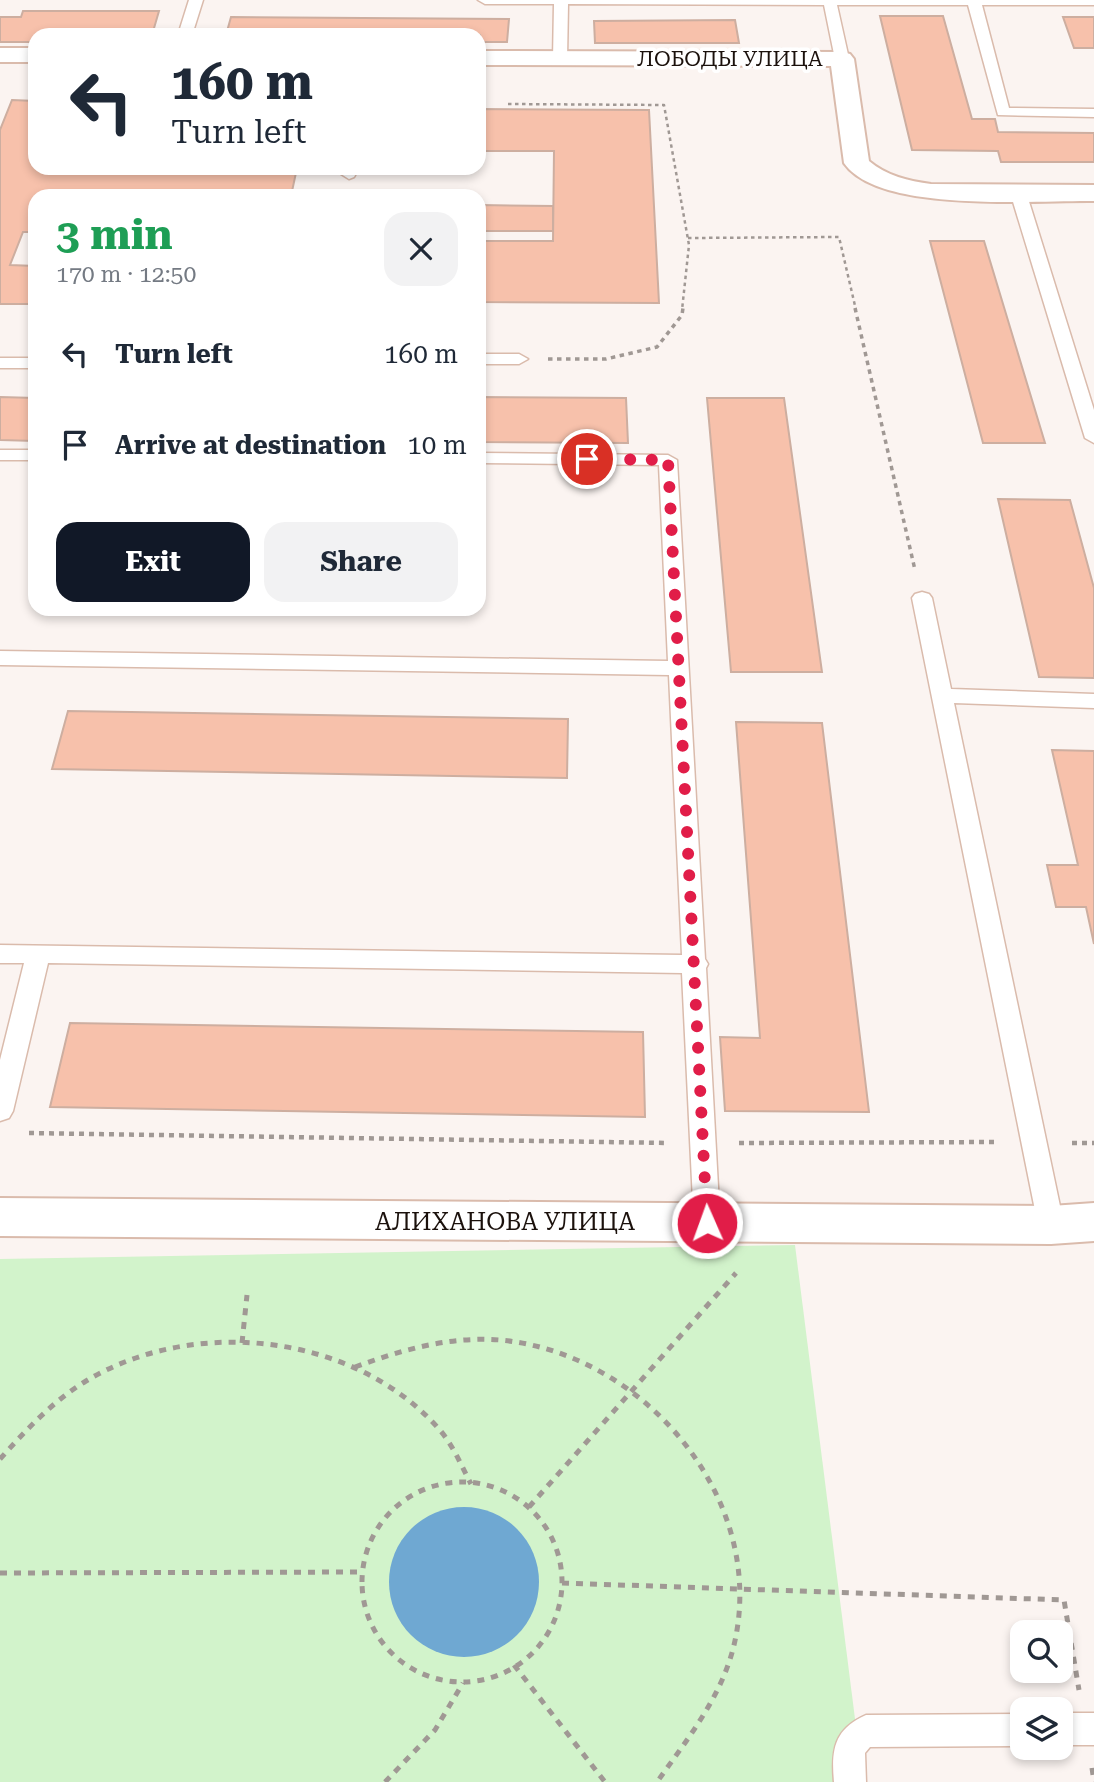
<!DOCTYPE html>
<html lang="en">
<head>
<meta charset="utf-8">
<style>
  :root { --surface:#fff; --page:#f2f2f3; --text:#1f2937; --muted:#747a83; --accent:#111827 }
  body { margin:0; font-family:"Roboto Serif",serif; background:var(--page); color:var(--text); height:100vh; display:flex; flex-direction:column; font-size:26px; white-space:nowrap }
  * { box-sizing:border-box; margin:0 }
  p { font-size:23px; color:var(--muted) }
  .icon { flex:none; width:38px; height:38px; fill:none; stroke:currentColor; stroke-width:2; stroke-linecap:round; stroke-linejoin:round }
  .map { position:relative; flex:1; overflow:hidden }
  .details { position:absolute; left:28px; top:189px; width:458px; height:427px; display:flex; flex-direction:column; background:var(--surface); border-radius:21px; box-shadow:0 4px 10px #0003 }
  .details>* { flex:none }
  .guide { position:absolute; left:28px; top:28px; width:458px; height:147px; border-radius:21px; box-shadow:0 4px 10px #0003; background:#fff; color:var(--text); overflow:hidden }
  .controls { position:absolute; left:1010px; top:1620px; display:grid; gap:14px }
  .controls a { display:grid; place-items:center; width:63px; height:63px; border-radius:14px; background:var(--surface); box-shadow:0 4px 10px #0003; font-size:35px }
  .pin { position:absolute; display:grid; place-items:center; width:60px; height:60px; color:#fff; margin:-30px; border:4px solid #fff; border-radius:50%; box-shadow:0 2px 7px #0007 }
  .me { position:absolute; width:77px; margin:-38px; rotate:358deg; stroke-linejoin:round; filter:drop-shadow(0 0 5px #0008) }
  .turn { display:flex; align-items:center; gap:24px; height:147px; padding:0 28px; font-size:32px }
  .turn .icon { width:91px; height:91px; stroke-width:2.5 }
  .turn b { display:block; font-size:49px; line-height:60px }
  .round { display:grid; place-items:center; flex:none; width:74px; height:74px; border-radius:21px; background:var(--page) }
  .head { display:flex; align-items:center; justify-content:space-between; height:119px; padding:0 28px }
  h1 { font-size:42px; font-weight:700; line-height:52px; color:#1e9e55 }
  .primary-button { display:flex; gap:14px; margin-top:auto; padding:14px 28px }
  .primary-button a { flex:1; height:80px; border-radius:21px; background:var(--accent); color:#fff; font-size:28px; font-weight:700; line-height:80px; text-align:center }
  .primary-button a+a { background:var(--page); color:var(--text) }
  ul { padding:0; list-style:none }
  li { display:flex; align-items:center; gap:21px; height:91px; padding:0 28px }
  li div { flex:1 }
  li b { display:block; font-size:26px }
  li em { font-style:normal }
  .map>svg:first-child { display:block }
  .green { fill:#d2f3cb }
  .water { fill:#6fa8d2 }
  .building { fill:#f7c1ab; stroke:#cdaea0; stroke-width:2 }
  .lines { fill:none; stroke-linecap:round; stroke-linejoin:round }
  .lane-casing { stroke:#dabbac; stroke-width:3 }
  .street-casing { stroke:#dabbac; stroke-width:4 }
  .secondary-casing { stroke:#dabbac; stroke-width:4 }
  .path-far3 { stroke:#a09894; stroke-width:2.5; stroke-dasharray:3.5 3.5; stroke-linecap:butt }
  .path-far2 { stroke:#a09894; stroke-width:3.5; stroke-dasharray:4.5 4.5; stroke-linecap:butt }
  .path-far1 { stroke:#a09894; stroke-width:4.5; stroke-dasharray:5 5; stroke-linecap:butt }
  .path { stroke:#a09894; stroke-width:5; stroke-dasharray:7 7; stroke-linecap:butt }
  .lane { fill:#fff; fill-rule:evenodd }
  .street { fill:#fff; fill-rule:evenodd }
  .secondary { fill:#fff; fill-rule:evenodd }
  .route { stroke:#e11d48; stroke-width:12; stroke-dasharray:0 21.6 }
  .labels { text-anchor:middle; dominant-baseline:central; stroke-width:7; stroke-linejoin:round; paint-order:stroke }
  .far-street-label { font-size:21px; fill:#1b110c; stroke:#fff }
  .street-label { font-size:24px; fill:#1b110c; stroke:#fff }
</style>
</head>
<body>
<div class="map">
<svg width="1094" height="1782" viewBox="0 0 1094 1782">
  <rect width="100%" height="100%" fill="#fbf4f1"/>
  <path class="green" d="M795 1245 863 1782H0V1259Z"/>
  <path class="water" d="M389 1582a75 75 0 1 1 150 0a75 75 0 1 1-150 0Z"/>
  <path class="building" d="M23 11H159L152 35H35V42H0V17H21Z
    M880 16H943L972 119H995L998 132 1094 133V162H1001L998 151 912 150Z
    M231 17 509 19 507 42H480V35H226Z
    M1063 17H1094V48H1074Z
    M735 20 739 43H595L594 21Z
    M12 100 35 101V168H297L291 196H35V232H23L10 265 35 266V304H0V130Z
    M480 109 649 110 659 303 480 302V241H553L554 151H480Z
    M480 205 553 206V231H480Z
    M930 241H984L1045 443H983Z
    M0 397 35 398V441L0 440Z
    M480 397 626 398 628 443 480 442Z
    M707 398H784L822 672H731Z
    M998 499 1070 500 1094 588V678L1039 677Z
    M68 711 568 719 567 778 52 769Z
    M736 722 822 723 869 1112 725 1111 720 1037 760 1038Z
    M1052 750 1094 751V944L1086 907H1056L1047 865H1078Z
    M70 1023 643 1032 645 1117 50 1107Z"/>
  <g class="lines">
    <defs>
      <path id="lane" d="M189 0H203L192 35H178Z
        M478 0H1094V5H982L1009 108 1094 109V117L998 115 968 5H837L849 59 842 63 835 59 824 5 568 4 567 59 560 63 553 59 554 4H485Z
        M343 168H359L354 177 349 179 341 174Z
        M1018 187 1026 192 1094 410V443L1085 438 1010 192Z
        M480 354H519L528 359 519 364H480Z
        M0 358H35V368H0Z
        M0 450H35V460H0Z
        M480 453 668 455 677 460 705 959 708 964 706 968 720 1223 716 1231 707 1234 698 1231 694 1223 682 973 48 963 13 1111 9 1118 0 1121V1060L24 963H0V945L682 955 669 675 0 665V651L668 661 659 465 480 463Z
        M922 592 929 594 932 598 951 689 1094 694V708L954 703 1064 1225 1060 1233 1051 1236 1042 1233 1038 1225 912 598 915 594Z
        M1060 1713H1094V1745H1060Z
        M1022 1714V1746L870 1747 865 1753 866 1782H834C831 1750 834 1729 866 1715Z"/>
      <path id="street" d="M0 48H35V62H0Z
        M480 51 842 52 850 54 854 59 869 161C887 176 908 181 931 184L1094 185V201C1036 200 879 214 844 163L831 66 480 65Z"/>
      <path id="secondary" d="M0 1198 1051 1206 1094 1203V1241L1051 1244 0 1236Z"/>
    </defs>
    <use href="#lane" class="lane-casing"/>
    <use href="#street" class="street-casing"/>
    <use href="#secondary" class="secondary-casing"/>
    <path class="path-far3" d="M508 104 664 105 689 245 682 310
      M688 238 839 237 856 310"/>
    <path class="path-far2" d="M855 308 915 570
      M548 359H606L657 347 682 315 683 308"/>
    <path class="path-far1" d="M29 1133 668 1143
      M739 1143 997 1142
      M1072 1143H1094"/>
    <path class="path" d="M242 1343 247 1295
      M355 1367C401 1350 450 1336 500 1340 645 1353 771 1502 733 1649 720 1699 686 1741 657 1782
      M0 1459C26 1430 53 1401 86 1381 194 1316 354 1333 439 1429 453 1445 461 1465 471 1484
      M362 1582a100 100 0 1 1 200 0a100 100 0 1 1-200 0Z
      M529 1507 736 1273
      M0 1573 361 1572
      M562 1583 1064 1600 1079 1690
      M514 1665 605 1782
      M1092 1768 1094 1782
      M385 1782 435 1730 463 1683"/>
    <use href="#lane" class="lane"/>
    <use href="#street" class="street"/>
    <use href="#secondary" class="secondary"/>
  </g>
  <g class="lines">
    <path class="route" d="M587 459 668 460 707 1223"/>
  </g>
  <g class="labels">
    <g class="far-street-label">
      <text x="730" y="59">ЛОБОДЫ УЛИЦА</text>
    </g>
    <g class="street-label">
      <text x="505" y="1222">АЛИХАНОВА УЛИЦА</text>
    </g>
  </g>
</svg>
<div class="controls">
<a><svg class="icon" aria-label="search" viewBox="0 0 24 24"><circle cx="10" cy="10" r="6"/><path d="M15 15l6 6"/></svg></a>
<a><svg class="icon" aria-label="layers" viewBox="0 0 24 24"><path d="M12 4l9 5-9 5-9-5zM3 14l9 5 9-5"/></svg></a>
</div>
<div class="pin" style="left:587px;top:459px;background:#d93025"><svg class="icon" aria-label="arrive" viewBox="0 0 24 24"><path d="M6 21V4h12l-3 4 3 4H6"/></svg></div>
<svg class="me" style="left:707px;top:1223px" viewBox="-20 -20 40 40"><circle r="17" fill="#e11d48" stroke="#fff" stroke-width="3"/><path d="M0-11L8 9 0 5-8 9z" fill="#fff"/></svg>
<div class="guide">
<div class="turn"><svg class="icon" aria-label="left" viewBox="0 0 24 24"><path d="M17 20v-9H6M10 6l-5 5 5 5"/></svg><div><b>160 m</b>Turn left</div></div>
</div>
<section class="details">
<div class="head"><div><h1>3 min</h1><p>170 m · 12:50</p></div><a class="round"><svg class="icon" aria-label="close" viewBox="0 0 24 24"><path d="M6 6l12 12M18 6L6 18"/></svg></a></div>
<ul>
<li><svg class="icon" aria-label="left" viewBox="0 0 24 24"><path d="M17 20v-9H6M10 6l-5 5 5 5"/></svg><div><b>Turn left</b></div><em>160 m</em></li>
<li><svg class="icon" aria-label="arrive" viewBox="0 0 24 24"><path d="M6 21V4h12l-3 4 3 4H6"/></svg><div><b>Arrive at destination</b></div><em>10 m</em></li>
</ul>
<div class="primary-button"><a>Exit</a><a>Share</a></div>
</section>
</div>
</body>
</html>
